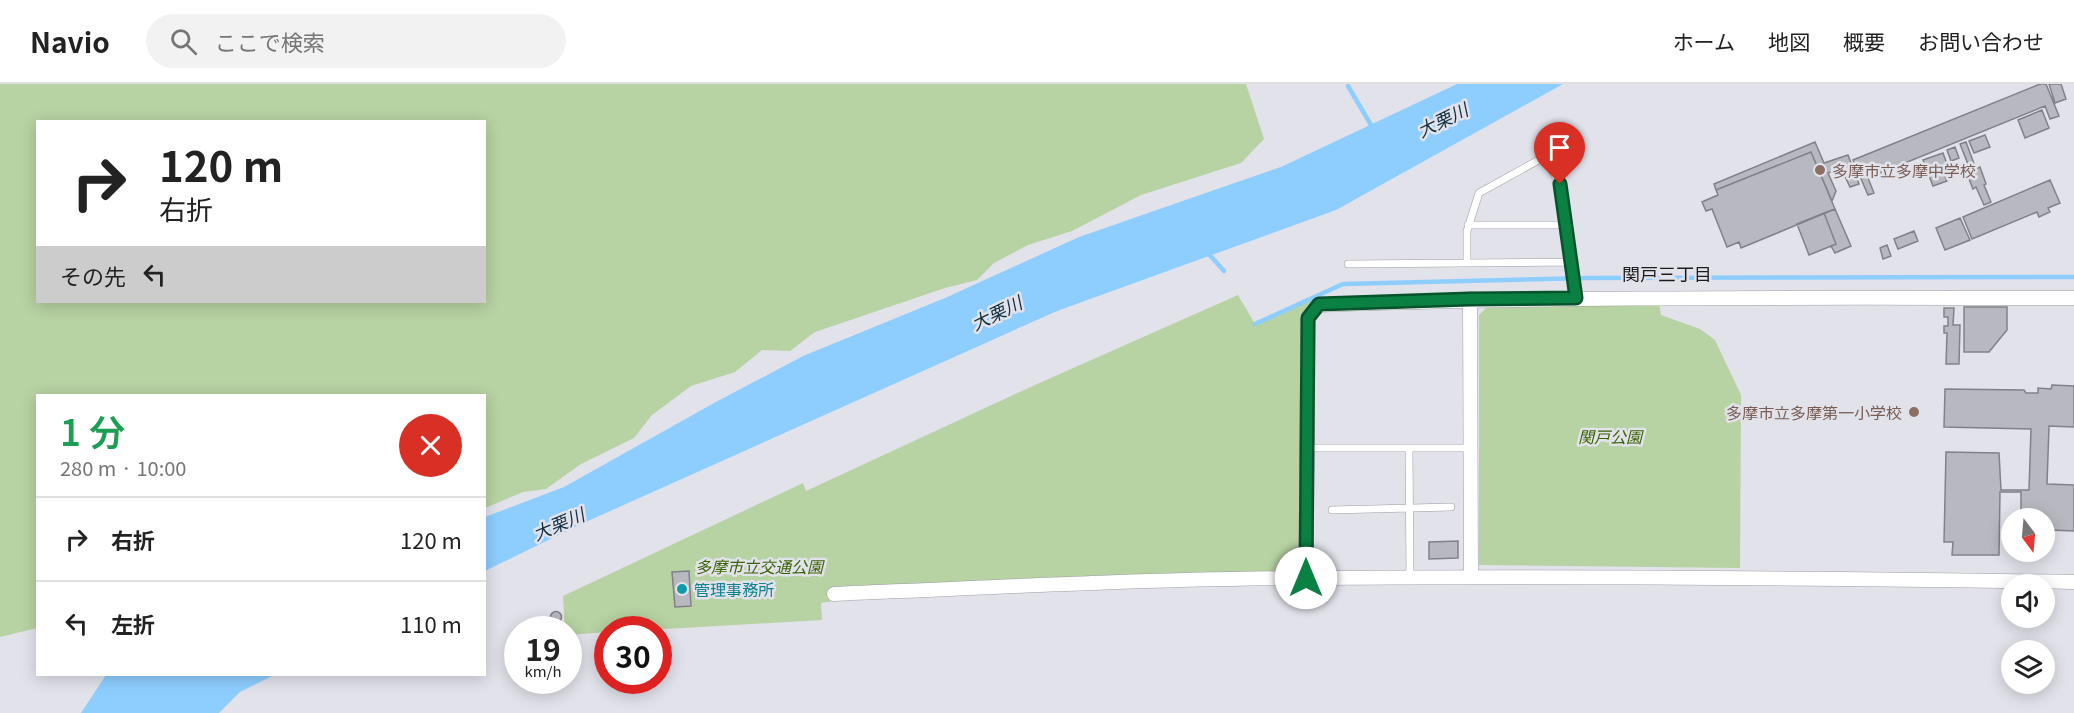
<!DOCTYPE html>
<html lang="ja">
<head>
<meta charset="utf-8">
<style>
  :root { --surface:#fff; --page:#f2f2f2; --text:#222; --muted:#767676; --line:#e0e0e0 }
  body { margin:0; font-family:Georgia,"Noto Sans JP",serif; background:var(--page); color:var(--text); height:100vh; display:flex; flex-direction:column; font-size:22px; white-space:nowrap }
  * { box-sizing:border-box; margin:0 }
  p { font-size:20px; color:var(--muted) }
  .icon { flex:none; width:33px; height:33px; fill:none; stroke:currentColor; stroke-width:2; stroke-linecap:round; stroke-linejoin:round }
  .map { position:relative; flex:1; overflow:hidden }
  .side { position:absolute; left:36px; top:310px; width:450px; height:282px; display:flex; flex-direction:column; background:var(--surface); border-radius:0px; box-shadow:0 3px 15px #0003 }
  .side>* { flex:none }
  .banner { position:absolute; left:36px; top:36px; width:450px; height:183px; border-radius:0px; box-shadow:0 3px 15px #0003; background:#fff; color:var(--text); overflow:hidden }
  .needle { width:39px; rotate:164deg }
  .buttons { position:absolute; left:2001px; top:424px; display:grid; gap:12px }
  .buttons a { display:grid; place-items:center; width:54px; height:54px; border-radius:50%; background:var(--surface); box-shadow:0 3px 15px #0003; font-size:30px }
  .speed { position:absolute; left:504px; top:532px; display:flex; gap:12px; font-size:30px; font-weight:700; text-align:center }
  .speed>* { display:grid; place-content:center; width:78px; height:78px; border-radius:50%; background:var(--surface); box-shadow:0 3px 15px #0003; line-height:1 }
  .speed small { font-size:15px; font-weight:400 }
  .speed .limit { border:9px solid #d22; background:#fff; color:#111 }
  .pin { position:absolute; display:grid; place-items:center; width:51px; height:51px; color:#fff; margin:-62px -26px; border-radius:50% 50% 50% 0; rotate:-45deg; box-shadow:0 0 6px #0007 }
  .pin .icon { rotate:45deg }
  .me { position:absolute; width:66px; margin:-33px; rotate:0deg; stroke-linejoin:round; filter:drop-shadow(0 0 4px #0008) }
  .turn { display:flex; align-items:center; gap:21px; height:126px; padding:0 24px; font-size:27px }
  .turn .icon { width:78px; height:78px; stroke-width:2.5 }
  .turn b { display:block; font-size:42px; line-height:51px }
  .then { display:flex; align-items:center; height:57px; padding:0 24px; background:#0003; gap:12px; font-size:22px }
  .round { display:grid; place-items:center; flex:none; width:63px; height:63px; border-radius:32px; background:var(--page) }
  .overview { display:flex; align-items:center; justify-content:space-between; height:102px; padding:0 24px }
  h1 { font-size:36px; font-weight:600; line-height:45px; color:#1e9e55 }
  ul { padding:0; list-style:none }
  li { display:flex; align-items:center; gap:18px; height:84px; padding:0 24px; border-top:2px solid var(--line) }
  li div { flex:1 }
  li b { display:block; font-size:22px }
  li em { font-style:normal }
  header { display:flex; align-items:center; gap:36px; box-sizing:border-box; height:84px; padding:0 30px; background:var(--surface); border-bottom:2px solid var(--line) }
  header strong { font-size:28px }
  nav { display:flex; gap:33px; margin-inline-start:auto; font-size:21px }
  .search { width:420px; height:54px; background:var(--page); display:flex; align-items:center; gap:15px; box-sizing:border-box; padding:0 21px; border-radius:33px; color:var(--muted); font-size:22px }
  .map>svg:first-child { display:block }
  .green { fill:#b7d2a3; fill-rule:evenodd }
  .water { fill:#8eceff }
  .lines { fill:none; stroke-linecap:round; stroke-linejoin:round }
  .stream { stroke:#8eceff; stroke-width:4.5 }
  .building { fill:#b8b8c1; stroke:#818189; stroke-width:1.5 }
  .service-casing { stroke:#9c9ca4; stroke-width:8 }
  .minor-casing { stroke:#9c9ca4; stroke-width:15 }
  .service { stroke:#fff; stroke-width:7 }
  .minor { stroke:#fff; stroke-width:14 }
  .route-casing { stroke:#07532c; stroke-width:15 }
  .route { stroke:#0b8043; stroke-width:10 }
  .education-dot { fill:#8d6e63; stroke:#e2e2eb; stroke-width:2 }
  .culture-dot { fill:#0f9aa8; stroke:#e2e2eb; stroke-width:2 }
  .labels { text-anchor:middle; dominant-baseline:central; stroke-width:5; stroke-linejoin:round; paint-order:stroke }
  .education-label { font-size:16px; fill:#785e54; stroke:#e2e2eb; text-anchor:start }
  .park-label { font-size:16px; font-style:italic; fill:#3a6300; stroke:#e2e2eb }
  .culture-label { font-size:16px; fill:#0d838f; stroke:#e2e2eb; text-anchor:start }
  .water-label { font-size:18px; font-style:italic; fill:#133044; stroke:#e2e2eb }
  .neighbourhood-label { font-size:18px; fill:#1c1c1f; stroke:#e2e2eb }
</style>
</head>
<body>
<header>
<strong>Navio</strong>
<div class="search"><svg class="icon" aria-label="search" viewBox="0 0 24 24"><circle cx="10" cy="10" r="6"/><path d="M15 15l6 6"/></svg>ここで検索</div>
<nav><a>ホーム</a><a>地図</a><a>概要</a><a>お問い合わせ</a></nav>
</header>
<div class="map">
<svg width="2074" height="629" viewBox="0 0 2074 629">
  <rect width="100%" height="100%" fill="#e2e2eb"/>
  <path class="green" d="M0 0H1246L1264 55 1241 79 1141 111 1072 147 1028 161 994 179 977 196 945 204 815 248 790 267 762 266 735 288 691 302 652 331 634 354 581 380 546 405 523 408 485 424 484 312H38L37 544 0 553ZM38 38H484V218H38Z
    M1238 211 1255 240 1315 212 1319 221 1308 235 1299 476 1293 487 1126 491 834 505 835 517 821 519 822 536 648 546H608L607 548 569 551 568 546H565L563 512 803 399 806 407 1035 301Z
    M1659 220 1661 231 1700 245 1715 256 1741 311 1740 484 1479 481V231L1486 224Z"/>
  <path class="water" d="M1457 0H1563L1336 126 1057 227 579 441 485 487V433L564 403 714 319 803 272 945 214 1079 153 1281 83Z
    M106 591H274L240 608 219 629H81Z"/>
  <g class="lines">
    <path class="stream" d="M1348 2 1374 46
      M1208 169 1224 187
      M1255 240 1343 200 1588 194 2074 193"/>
  </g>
  <path class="building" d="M2040 0H2046L2059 32 2050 35 2045 22 1868 94 1874 109 1868 111 1853 76Z
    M2049 0H2061L2066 15 2055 19Z
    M2042 26 2049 44 2025 54 2018 36Z
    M1985 51 1990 63 1974 69 1969 57Z
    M1815 58 1824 79 1848 71 1859 100 1850 103 1841 84 1828 89 1836 107 1832 117 1811 68 1716 106 1714 100Z
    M1966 58 1976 85 1980 83 1986 100 1984 101 1991 118 1984 121 1976 103 1973 105 1967 90 1971 88 1960 60Z
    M1955 63 1959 74 1951 77 1947 66Z
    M1811 68 1835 125 1741 164 1739 158 1727 163 1712 125 1706 127 1702 118 1718 111 1716 106Z
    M1943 69 1948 83 1942 85 1947 97 1933 102 1923 76Z
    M2050 96 2060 119 2048 124 2050 128 2039 133 2037 128 1972 155 1963 133Z
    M1835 125 1851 162 1835 169 1831 162 1836 160 1824 129Z
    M1824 129 1836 160 1809 171 1797 140Z
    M1960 134 1970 156 1945 166 1936 144Z
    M1914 147 1918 157 1898 165 1894 155Z
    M1887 161 1891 172 1883 175 1880 164Z
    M1964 223H2007V246L1989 268H1964Z
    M1944 224H1954L1953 241H1960L1959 280H1946L1947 249H1944V242H1948V233H1944Z
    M2052 301 2074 302V343L2049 342 2047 400 2074 401V447L2051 446 2050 443H2044V435H2021V408H2000L1999 471H1952L1953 458H1944L1946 368 1999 369 2001 406H2029L2031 345 1944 343 1945 305 2024 306 2026 309H2038V304L2051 305Z
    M1458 457V474L1429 475V458Z
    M689 487 691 522 675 523 672 488Z
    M550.5 533a5.5 5.5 0 1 1 11 0a5.5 5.5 0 1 1-11 0Z"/>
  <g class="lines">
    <defs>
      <path id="service" d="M1468 141H1566
        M1467 179V147L1479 109 1544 73 1560 100 1571 178
        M1348 180 1571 178 1576 214
        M1307 364H1471
        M1409 364 1410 494
        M1332 426 1451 423"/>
      <path id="minor" d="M1470 215 1471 493
        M1306 494 1308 234 1319 221C1571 212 1822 214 2074 214
        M834 510C992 503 1150 495 1308 494 1563 492 1819 494 2074 498"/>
    </defs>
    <use href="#service" class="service-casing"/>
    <use href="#minor" class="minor-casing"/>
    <use href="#service" class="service"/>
    <use href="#minor" class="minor"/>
  </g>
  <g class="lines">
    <defs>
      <path id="route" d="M1306 494 1308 234 1319 220 1470 215 1576 214 1560 100"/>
    </defs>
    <use href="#route" class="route-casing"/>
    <use href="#route" class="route"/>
  </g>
  <g class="education-dot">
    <circle cx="1820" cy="86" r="6"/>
    <circle cx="1914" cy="328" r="6"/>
  </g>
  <circle class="culture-dot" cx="682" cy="505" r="6"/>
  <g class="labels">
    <g class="education-label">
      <text x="1832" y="86">多摩市立多摩中学校</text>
      <text x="1902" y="328" text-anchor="end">多摩市立多摩第一小学校</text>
    </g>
    <g class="park-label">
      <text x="1610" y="352">関戸公園</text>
      <text x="759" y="482">多摩市立交通公園</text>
    </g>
    <g class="culture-label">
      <text x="694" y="505">管理事務所</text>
    </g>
    <g class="water-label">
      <text transform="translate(1442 35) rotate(-26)">大栗川</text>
      <text transform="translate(996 228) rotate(-26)">大栗川</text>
      <text transform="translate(558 439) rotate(-23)">大栗川</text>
    </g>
    <g class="neighbourhood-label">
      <text x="1667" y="189">関戸三丁目</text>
    </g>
  </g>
</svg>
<div class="buttons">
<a><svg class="needle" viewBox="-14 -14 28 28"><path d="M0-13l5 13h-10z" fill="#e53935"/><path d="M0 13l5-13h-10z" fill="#767676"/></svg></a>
<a><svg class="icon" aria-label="sound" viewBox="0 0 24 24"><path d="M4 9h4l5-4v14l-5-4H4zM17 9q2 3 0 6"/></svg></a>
<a><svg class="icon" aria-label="layers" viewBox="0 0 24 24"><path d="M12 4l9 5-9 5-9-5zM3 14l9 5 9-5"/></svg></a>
</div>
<div class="speed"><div>19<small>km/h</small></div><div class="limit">30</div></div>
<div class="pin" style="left:1560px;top:100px;background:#d93025"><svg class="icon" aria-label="arrive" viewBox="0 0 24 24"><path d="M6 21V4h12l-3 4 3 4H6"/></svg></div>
<svg class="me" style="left:1306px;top:494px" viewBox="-20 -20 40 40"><circle r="19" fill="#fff"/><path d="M0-13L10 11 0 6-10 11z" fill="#0b8043"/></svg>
<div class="banner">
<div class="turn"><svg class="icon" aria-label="right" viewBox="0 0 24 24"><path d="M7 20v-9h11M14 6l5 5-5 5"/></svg><div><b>120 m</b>右折</div></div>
<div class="then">その先<svg class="icon" aria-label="left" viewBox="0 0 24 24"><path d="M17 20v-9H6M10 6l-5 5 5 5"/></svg></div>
</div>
<section class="side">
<div class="overview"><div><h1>1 分</h1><p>280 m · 10:00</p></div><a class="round" style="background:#d93025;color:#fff"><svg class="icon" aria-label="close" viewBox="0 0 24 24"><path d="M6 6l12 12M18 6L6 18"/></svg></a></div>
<ul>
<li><svg class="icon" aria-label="right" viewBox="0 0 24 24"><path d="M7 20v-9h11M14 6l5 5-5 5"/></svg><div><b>右折</b></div><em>120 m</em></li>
<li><svg class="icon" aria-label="left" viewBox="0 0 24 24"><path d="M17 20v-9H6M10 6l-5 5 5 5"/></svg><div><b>左折</b></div><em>110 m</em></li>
</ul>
</section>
</div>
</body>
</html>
